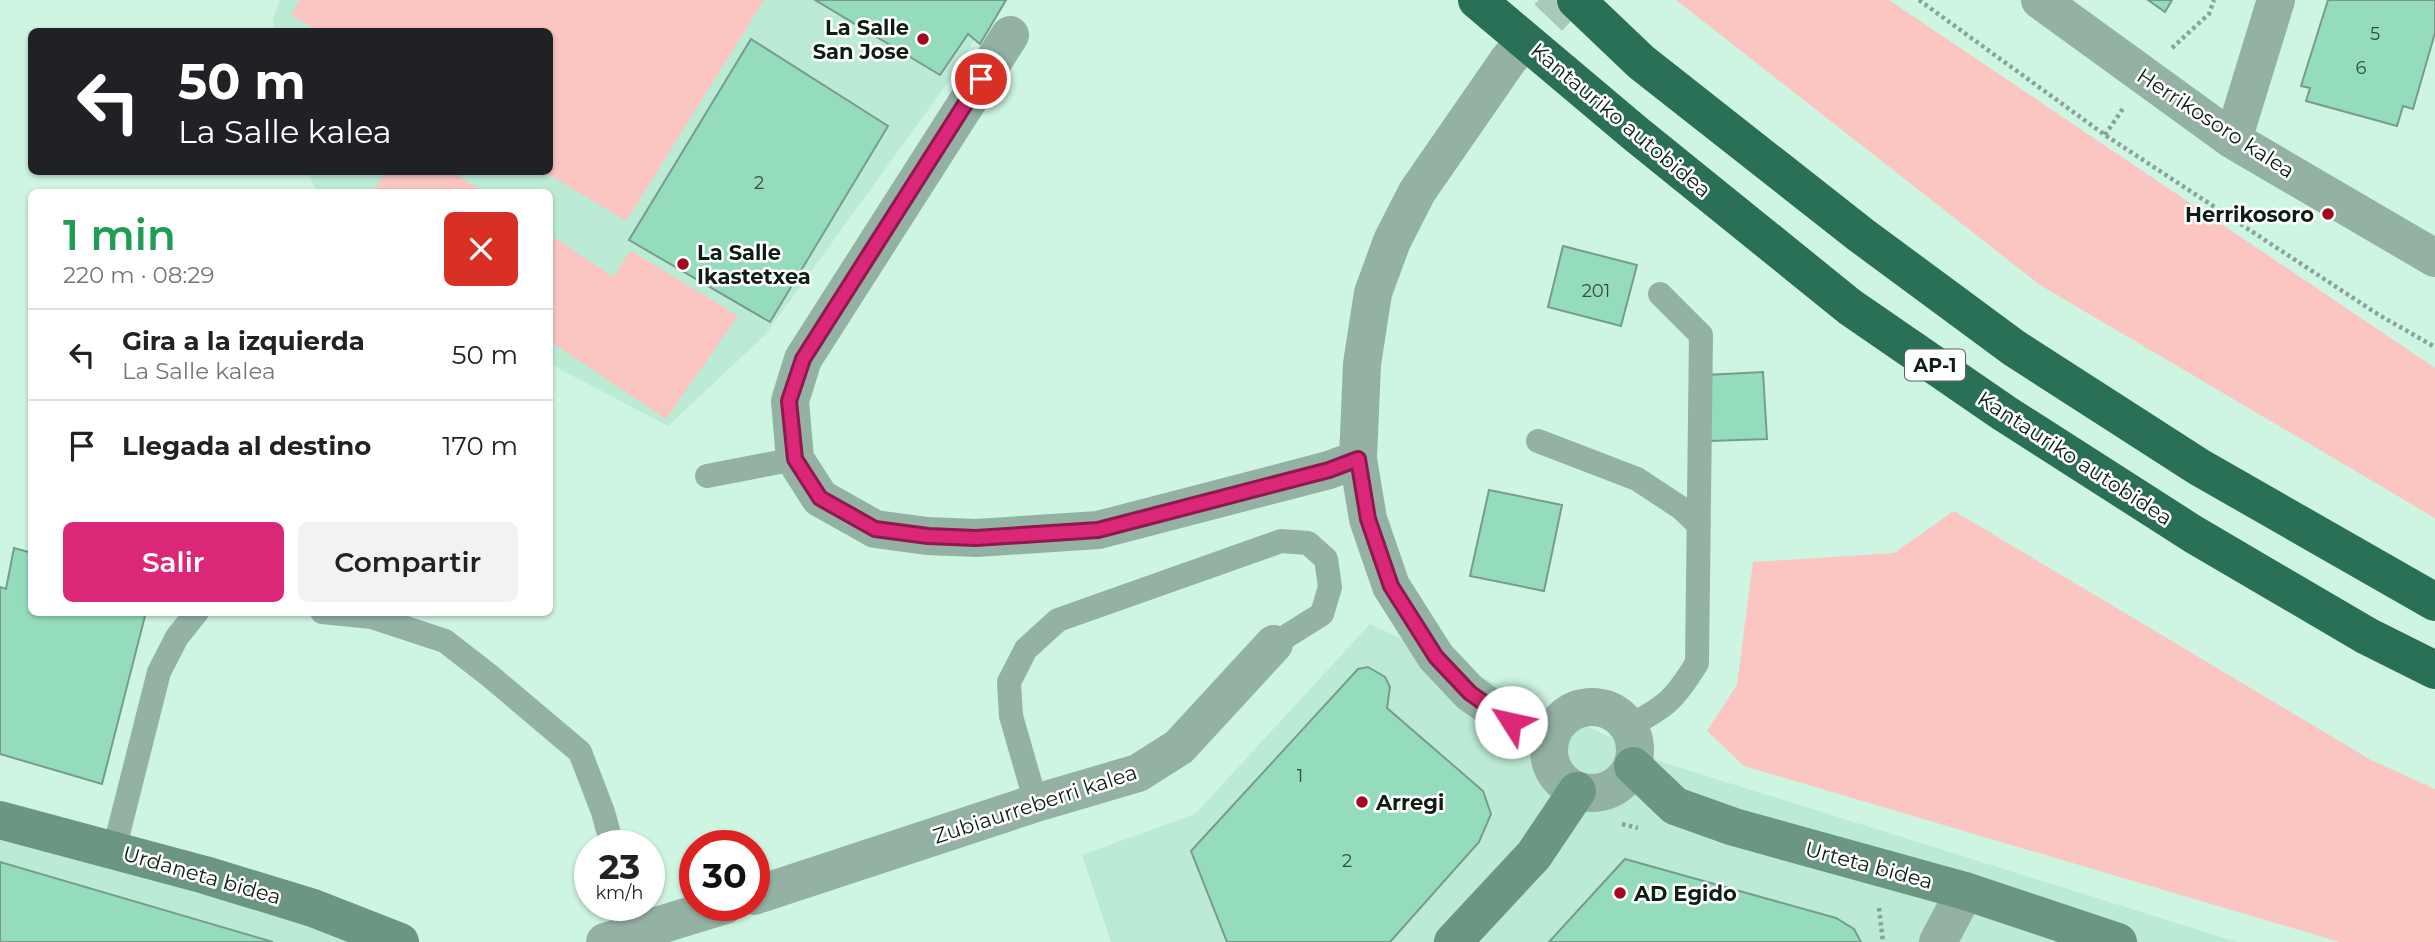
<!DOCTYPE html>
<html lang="es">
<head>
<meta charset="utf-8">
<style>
  :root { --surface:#fff; --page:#f2f2f2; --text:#222; --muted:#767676; --line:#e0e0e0; --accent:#db2777 }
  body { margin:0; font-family:Montserrat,sans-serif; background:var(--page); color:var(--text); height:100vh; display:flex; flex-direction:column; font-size:26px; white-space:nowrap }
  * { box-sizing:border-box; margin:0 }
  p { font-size:23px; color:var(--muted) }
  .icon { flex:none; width:38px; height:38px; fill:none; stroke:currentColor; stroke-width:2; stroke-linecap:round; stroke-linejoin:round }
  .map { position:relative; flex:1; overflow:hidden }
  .side { position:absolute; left:28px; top:189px; width:525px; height:427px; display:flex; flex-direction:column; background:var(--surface); border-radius:10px; box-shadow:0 2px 5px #0004 }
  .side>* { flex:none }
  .top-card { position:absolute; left:28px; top:28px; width:525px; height:147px; border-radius:10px; box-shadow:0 2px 5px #0004; background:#202124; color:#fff; overflow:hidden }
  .speed { position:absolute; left:574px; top:830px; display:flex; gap:14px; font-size:35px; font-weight:700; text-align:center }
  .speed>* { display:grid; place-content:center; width:91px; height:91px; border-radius:50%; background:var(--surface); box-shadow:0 2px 5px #0004; line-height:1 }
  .speed small { font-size:18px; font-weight:400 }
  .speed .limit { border:10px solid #d22; background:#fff; color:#111 }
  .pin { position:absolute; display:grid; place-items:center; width:60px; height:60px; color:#fff; margin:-30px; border:4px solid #fff; border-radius:50%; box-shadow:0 2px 7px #0007 }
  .me { position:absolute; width:77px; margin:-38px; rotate:305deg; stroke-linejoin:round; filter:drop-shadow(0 0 5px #0008) }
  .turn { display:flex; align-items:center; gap:24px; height:147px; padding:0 35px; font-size:32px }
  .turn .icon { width:91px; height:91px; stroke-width:2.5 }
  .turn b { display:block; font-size:49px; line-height:60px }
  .round { display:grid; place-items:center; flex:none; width:74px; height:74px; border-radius:10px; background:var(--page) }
  .overview { display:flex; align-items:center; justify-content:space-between; height:119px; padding:0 35px }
  h1 { font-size:42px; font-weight:600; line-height:52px; color:#1e9e55 }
  .primary-button { display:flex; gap:14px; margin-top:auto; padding:14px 35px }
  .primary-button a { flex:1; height:80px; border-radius:10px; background:var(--accent); color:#fff; font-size:28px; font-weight:600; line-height:80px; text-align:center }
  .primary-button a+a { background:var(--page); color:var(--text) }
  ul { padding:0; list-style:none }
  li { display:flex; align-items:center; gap:21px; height:91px; padding:0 35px; border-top:2px solid var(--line) }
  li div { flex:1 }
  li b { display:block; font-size:26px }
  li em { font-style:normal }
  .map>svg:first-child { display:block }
  .built { fill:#bcebd5 }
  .green { fill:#fbc5c1 }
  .building { fill:#95dcbd; stroke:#789c8c; stroke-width:2 }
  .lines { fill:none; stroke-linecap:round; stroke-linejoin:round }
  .street-tunnel { stroke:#a8c9b9; stroke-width:38; stroke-dasharray:38 19; stroke-linecap:butt }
  .path { stroke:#87a597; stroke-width:4.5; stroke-dasharray:3.5 3.5; stroke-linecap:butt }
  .lane { stroke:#94b2a4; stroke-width:24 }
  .street { stroke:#94b2a4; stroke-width:38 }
  .secondary { stroke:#6a9682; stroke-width:38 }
  .highway { stroke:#297056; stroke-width:38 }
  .route-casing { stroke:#8e194d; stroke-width:18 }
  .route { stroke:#db2777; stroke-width:12 }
  .poi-dot { fill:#a4081f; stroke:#fff; stroke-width:2.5 }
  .labels { text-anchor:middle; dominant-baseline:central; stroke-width:5; stroke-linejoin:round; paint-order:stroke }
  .number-label { font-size:18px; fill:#304d40 }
  .shield { fill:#fff; stroke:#57615d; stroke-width:2 }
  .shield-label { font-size:19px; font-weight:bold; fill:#0f1d17 }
  .poi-label { font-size:21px; font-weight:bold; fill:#0f1d17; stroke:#fff; text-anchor:start }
  .street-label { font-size:21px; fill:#0f1d17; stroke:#fff }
</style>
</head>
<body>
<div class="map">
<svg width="2435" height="942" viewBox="0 0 2435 942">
  <rect width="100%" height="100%" fill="#cef4e2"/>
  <path class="built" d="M280 0H997L954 74 765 335 668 426 550 364V192H316L309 172H550V32H275L273 19Z
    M1370 624 1665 763 2237 942H1111L1082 855 1195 814Z
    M0 838 230 899 371 942H0Z"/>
  <path class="green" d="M300 0H764L626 221 545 172H550V32L319 31 291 15Z
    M1676 0H1889L2435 368V518L2040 285Z
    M386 172H452L484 192H373Z
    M550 235 614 277 630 250 738 316 666 419 550 341Z
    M1954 511 2371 760 2435 789V942H2340L1744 766 1707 731 1737 685 1753 562 1894 553Z"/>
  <path class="building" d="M815 0H1006L980 44 968 34 940 75Z
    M2148 0H2172L2165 12Z
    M2328 0H2435V33L2413 109 2403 106 2397 126 2306 101 2310 88 2301 86Z
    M751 39 888 126 770 322 629 240Z
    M1563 246 1637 265 1621 326 1548 307Z
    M1763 372 1767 439 1709 441 1706 375Z
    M1489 490 1562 505 1544 591 1470 576Z
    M14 548 32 553V612H146L102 784 0 754V587L6 589Z
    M1368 667 1385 677 1390 687 1387 708 1483 791 1491 814 1479 842 1390 942H1227L1191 851 1358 669Z
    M1625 859 1836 918 1854 929 1861 942H1549Z
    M0 862 273 942H0Z"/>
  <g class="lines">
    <path class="street-tunnel" d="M1509 59 1565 0"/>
    <path class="path" d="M1919 0 2105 135 2379 315 2435 347
      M2172 48 2209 14 2214 0
      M2105 135 2124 107
      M1622 824 1638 828
      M1879 908 1883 942"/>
    <path class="lane" d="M1538 441 1637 479 1681 508 1699 525
      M707 476 795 459
      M322 612 372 617 445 641 490 676 580 752 603 812 612 845
      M1629 726C1666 707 1675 699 1697 663L1701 335 1660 294
      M1036 803 1011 716 1009 682 1026 649 1058 620 1281 541 1308 543 1326 559 1330 587 1322 614 1274 644
      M114 850 159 672 177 637 197 612
      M632 905 642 930"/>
    <path class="street" d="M2040 0 2233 140 2435 258
      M1010 35 803 359 790 401 795 459 820 498 875 529 927 536 976 538 1098 530 1329 470 1358 459
      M1509 59 1417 192 1392 241 1373 293 1362 364 1358 459 1368 519 1391 586 1436 657 1470 693 1512 722 1529 732 1551 734
      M2233 140 2276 0
      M1549 750a43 43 0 1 1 86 0a43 43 0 1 1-86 0Z
      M754 896 1036 803 1138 773 1179 747 1274 644
      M605 942 725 905
      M1938 942 1965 891"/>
    <path class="secondary" d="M1633 766 1675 806 1734 827 1965 891 2118 942
      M0 820 205 875 313 908 400 942
      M1453 942 1534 855 1577 791"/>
    <path class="highway" d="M1477 0 1636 134 1850 307 2004 413 2193 534 2367 636 2435 670
      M1576 0 1641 62 1861 235 2014 348 2199 467 2435 602"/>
  </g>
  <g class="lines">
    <defs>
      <path id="route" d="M981 79 803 359 789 401 795 459 820 498 875 529 928 536 976 538 1098 530 1329 470 1358 459 1368 519 1391 586 1436 657 1470 693 1511 722"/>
    </defs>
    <use href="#route" class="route-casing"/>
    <use href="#route" class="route"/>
  </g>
  <g class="poi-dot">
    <circle cx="923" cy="39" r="7"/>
    <circle cx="2328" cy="214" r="7"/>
    <circle cx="683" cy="264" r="7"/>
    <circle cx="1362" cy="802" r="7"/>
    <circle cx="1620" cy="893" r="7"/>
  </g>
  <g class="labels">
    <g class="number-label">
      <text x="2375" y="34">5</text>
      <text x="2361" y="68">6</text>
      <text x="759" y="183">2</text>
      <text x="1596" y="291">201</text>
      <text x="1300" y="776">1</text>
      <text x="1347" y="861">2</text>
    </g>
    <rect class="shield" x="1905" y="349.5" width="60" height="31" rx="5"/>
    <g class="shield-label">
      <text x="1935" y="365">AP-1</text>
    </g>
    <g class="poi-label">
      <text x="909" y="27" text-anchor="end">La Salle<tspan x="909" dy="24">San Jose</tspan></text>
      <text x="2314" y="214" text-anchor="end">Herrikosoro</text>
      <text x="697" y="252">La Salle<tspan x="697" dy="24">Ikastetxea</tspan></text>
      <text x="1376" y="802">Arregi</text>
      <text x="1634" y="893">AD Egido</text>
    </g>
    <g class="street-label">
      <text transform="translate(1621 120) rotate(40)">Kantauriko autobidea</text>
      <text transform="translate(2216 123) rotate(33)">Herrikosoro kalea</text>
      <text transform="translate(2075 458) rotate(33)">Kantauriko autobidea</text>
      <text transform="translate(1035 804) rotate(-18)">Zubiaurreberri kalea</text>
      <text transform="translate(1869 865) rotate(15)">Urteta bidea</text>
      <text transform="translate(202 875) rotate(16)">Urdaneta bidea</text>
    </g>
  </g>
</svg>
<div class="speed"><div>23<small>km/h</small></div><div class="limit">30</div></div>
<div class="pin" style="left:981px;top:79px;background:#d93025"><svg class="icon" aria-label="arrive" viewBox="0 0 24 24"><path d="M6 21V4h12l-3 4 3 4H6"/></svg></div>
<svg class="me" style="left:1511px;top:722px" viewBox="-20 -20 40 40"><circle r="19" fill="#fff"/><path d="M0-13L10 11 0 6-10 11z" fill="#db2777"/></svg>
<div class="top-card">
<div class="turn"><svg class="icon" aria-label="left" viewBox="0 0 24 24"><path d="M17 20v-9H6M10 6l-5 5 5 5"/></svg><div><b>50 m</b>La Salle kalea</div></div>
</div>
<section class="side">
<div class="overview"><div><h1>1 min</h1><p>220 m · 08:29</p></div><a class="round" style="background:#d93025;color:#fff"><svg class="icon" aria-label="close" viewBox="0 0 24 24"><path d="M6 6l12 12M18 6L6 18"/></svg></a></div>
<ul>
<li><svg class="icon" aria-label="left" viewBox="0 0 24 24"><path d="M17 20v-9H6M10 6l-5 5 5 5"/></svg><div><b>Gira a la izquierda</b><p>La Salle kalea</p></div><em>50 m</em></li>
<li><svg class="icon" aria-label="arrive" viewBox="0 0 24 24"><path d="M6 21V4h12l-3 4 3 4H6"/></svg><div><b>Llegada al destino</b></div><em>170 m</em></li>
</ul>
<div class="primary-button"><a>Salir</a><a>Compartir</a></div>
</section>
</div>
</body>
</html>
